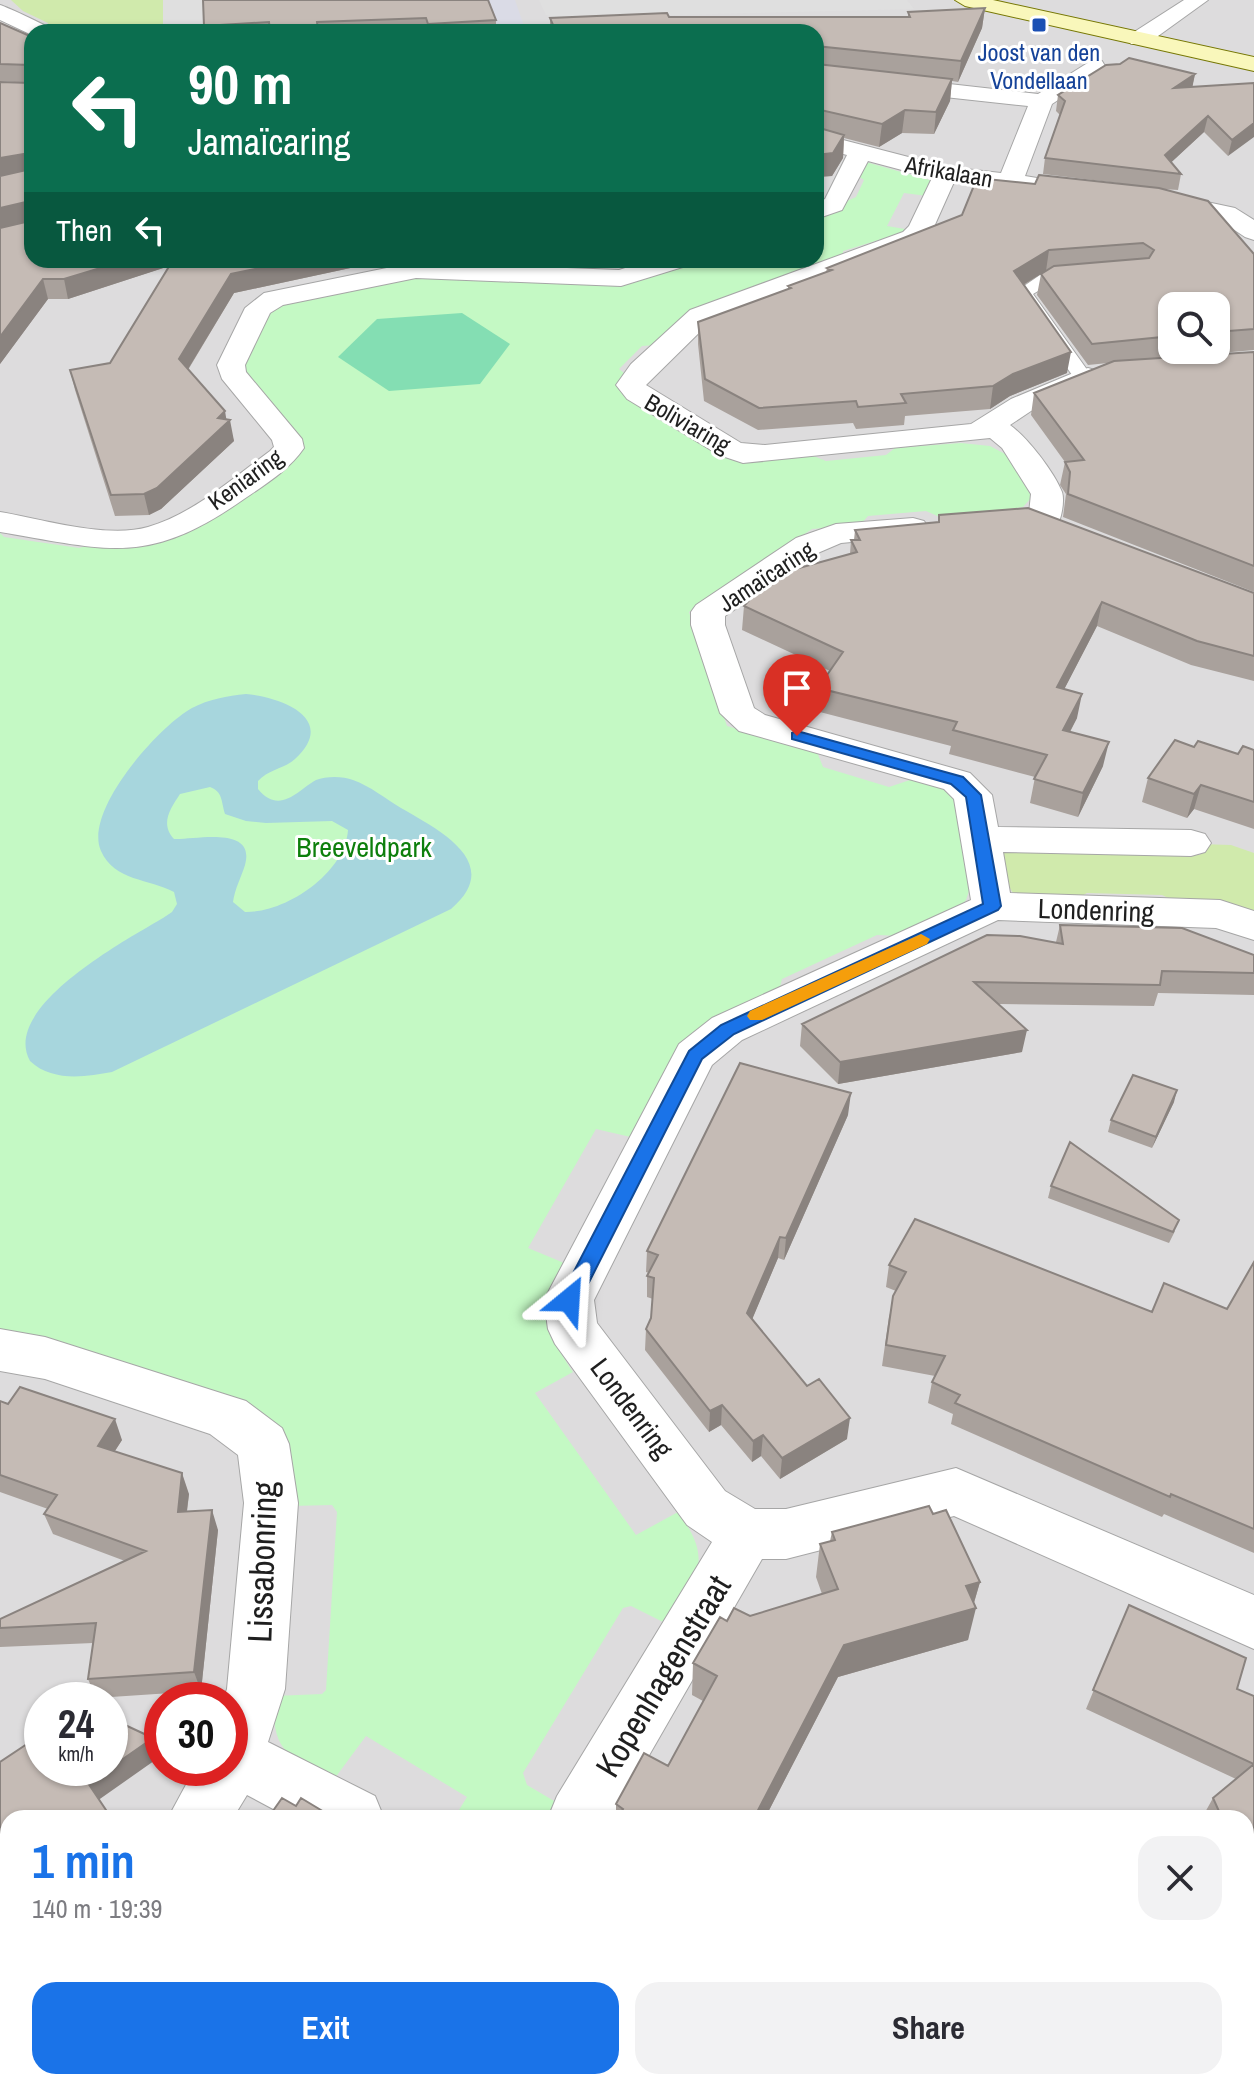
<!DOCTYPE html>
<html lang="en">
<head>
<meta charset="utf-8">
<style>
  :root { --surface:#fff; --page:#f2f2f3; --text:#2b2b33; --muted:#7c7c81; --accent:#1a73e8 }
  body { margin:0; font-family:"Archivo Narrow",sans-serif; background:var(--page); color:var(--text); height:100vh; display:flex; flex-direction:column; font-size:30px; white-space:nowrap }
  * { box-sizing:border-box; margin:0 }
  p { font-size:26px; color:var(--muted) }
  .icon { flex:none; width:44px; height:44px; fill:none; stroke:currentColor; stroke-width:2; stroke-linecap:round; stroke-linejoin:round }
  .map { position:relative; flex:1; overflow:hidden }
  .panel { position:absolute; left:0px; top:1810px; width:1254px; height:280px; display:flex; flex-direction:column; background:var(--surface); border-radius:24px 24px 0 0; box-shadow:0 2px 6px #0004 }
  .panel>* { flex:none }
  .top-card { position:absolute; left:24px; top:24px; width:800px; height:244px; border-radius:24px; box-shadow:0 2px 6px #0004; background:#0b6e4f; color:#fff; overflow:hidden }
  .buttons { position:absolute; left:1158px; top:292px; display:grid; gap:16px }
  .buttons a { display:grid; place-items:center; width:72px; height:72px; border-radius:16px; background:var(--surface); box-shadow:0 2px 6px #0004; font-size:40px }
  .speed { position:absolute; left:24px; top:1682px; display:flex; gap:16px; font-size:40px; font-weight:700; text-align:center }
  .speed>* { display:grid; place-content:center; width:104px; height:104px; border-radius:50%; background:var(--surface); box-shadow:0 2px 6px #0004; line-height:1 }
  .speed small { font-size:20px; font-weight:400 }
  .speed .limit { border:12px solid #d22; background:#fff; color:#111 }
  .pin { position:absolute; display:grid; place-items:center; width:68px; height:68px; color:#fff; margin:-82px -34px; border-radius:50% 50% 50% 0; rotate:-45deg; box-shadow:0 0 8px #0007 }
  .pin .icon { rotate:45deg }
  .me { position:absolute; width:88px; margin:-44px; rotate:27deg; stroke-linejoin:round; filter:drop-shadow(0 0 6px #0008) }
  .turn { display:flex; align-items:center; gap:28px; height:168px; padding:0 32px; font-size:36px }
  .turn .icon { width:104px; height:104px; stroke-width:2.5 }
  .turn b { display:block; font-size:56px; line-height:68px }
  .then { display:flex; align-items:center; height:76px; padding:0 32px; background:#0003; gap:16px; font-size:30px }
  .round { display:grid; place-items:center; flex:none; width:84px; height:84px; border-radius:24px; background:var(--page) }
  .head { display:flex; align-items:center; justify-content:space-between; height:136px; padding:0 32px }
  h1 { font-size:48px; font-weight:800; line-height:60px; color:var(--accent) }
  .button { display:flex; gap:16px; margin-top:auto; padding:16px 32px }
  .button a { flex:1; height:92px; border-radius:24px; background:var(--accent); color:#fff; font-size:32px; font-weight:800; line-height:92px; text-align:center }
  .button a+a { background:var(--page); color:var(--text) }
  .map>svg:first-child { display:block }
  .residential { fill:#dddcdd; fill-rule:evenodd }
  .grass { fill:#d0eaac }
  .park { fill:#c4f9c4 }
  .pitch { fill:#84deb3 }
  .parking { fill:#dfdfdf }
  .plaza { fill:#dadbe6 }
  .water { fill:#a7d6dd; fill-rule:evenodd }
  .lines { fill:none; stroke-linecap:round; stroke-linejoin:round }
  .lane-casing { stroke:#a6a6a6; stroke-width:2 }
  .street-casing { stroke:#a6a6a6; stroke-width:2 }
  .secondary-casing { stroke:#767705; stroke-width:2 }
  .lane { fill:#fff; fill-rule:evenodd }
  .street { fill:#fff; fill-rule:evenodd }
  .secondary { fill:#f9f7bb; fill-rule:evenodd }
  .wall { fill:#a9a19c; fill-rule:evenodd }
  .shaded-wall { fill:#8a837f }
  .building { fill:#c5bbb5; stroke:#8a837f; stroke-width:2 }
  .route { fill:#1a73e8; stroke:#114b97; stroke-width:2 }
  .slow { fill:#f59e0b }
  .transit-dot { fill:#1a4fb4; stroke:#fff; stroke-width:3 }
  .labels { text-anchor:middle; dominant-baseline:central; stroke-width:6; stroke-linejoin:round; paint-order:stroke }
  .far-transit-label { font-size:24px; fill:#164399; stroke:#fff }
  .far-street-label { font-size:24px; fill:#1f1f1f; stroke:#fff }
  .park-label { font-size:28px; fill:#0d7f0c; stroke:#fff }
  .street-label { font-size:28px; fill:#1f1f1f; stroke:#fff }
  .near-street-label { font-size:34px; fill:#1f1f1f; stroke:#fff }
</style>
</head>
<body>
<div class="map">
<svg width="1254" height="2090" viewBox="0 0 1254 2090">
  <rect width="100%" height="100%" fill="#f0ece6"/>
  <path class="residential" d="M0 0H1254V2090H0ZM32 32H816V260H32ZM1172 306H1216V350H1172ZM42 1700H110V1768H42ZM162 1700H230V1768H162ZM8 1818H1246V2082H8Z"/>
  <path class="grass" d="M11 0H163V32H110L69 25 54 30 47 28 48 23 23 11Z
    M1199 844 1231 845 1254 853V916L1179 903 1162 895 1087 893 1072 901H1035L1013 893 1003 878 999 851 1200 855Z"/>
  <path class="park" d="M866 162 933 181 927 196 904 193 887 226 911 230 843 251V257L656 345 642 346 619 369 725 454 811 455 826 461 886 455 895 448 961 443 990 446 1009 456 1031 491V498L1023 507 942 518 926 511 868 516 860 525 812 529 689 612 727 726 817 752 823 767 889 787 913 779 953 793 970 888 966 900 960 908 903 936 877 935 782 979 778 994 635 1138 596 1129 528 1248 569 1265C550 1318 540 1322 573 1372L535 1393 636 1535 678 1512C715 1562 696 1577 669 1625L631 1606 623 1608 523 1773 527 1785 566 1808 560 1818H454L467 1797 366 1736 332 1782C288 1755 271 1753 274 1696L322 1694 326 1690 337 1512 332 1505 289 1506V1458L0 1335V533L4 537 79 548 100 542 119 545 288 462 240 372 267 310 307 296 320 298 373 286 402 275 505 282 517 278 607 282 689 260H816V215L856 197 864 180 858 176Z"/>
  <path class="pitch" d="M462 313 510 344 480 384 389 391 338 357 377 319Z"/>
  <path class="parking" d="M163 0H206L207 32H163Z
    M539 0H907L914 9 558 18 546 15Z"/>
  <path class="plaza" d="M461 0H515L524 26 548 27 551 32H495Z"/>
  <path class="water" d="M246 694C280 697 339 718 295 759 284 769 269 769 258 781V789C280 816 299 789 316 780 326 776 343 776 353 780 370 786 386 799 401 808 439 830 505 863 451 909L112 1072C85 1077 52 1082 30 1061 0 1007 128 939 163 918L172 912 177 904 174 892C150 879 114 881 101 851 83 811 159 726 192 708 209 699 227 696 246 694ZM210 787C223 792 221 801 225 814L246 821 266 823 332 821 348 830C345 873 286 913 245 912L233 902C235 888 241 878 245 865 256 825 195 840 174 839 160 824 170 809 180 794Z"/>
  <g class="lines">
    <defs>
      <path id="lane" d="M1077 272 1086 277 1083 281 1050 284 1033 294 1093 378 1084 384 1077 382 1014 293 1040 275Z
        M1005 2082H1047L1049 2090H1007Z"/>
      <path id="street" d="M1184 0H1208L1147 44H1131L1128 39 1131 34Z
        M0 5C7 7 52 28 56 32H32V35L0 20Z
        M1094 59 1102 61 1105 66 1102 71 1052 104 1025 176 1061 182 1064 187 1061 192 1052 194 954 182 933 229 921 242 710 322 646 385 741 443 765 445 971 424 1011 399 1078 371 1088 368 1098 371 1102 377 1098 383 1031 411 1010 425C1028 438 1054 472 1062 492 1065 502 1061 521 1055 530L1044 533 1033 530 1028 523 1031 494 1002 448 990 438 743 463 719 455 627 399 616 385 631 364 690 310 903 232 909 226 932 178 868 161 842 210 816 219V203L825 199 847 155 816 147V133L947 167 1001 173 1028 106 816 83V69L1038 94Z
        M1160 192 1235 208 1254 220V240L1245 237 1218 219 1151 204 1148 199 1151 194Z
        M650 260H690L686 266 621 286 416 278 283 305 270 313 245 365 246 372 302 439 304 448C289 470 266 484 244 499 147 567 109 550 0 532V512C42 519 107 539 148 527 193 514 233 478 270 451L274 447 272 440 222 379 217 365 245 308 264 293 416 262 619 270Z
        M913 518 924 521 929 528 924 535 841 543 820 552 725 616V625L754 708 765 715 970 773 992 795 998 827 1191 830 1205 834 1211 843 1205 852 1191 856 1003 852 1010 893 1220 900 1254 911V940L1216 928 998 920 742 1040 712 1065 594 1300 597 1323 725 1491 755 1509H786L956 1468 1254 1595V1649L954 1516 786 1559H762L613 1818H548L557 1796 712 1542 687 1525 555 1344 548 1329 544 1300 679 1044 712 1018 971 900 954 799 944 789 739 731 720 713 691 625V612L696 605 796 538 836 524Z
        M0 1329 45 1337 227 1395 246 1401 282 1428 289 1444 298 1503 285 1689 268 1742 375 1796 384 1818H290L247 1795 233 1818H168L195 1768H230V1700H223L227 1689 244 1503 238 1455 210 1434 45 1379 0 1371Z
        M8 1978V2046L0 2049V1981Z
        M536 2082H604L606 2090H538Z"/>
      <path id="secondary" d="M955 0H993L1254 57V71L965 6Z"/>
    </defs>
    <use href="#lane" class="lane-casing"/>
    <use href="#street" class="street-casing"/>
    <use href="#secondary" class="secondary-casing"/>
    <use href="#lane" class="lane"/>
    <use href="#street" class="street"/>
    <use href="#secondary" class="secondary"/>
  </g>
  <path class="wall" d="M203 0 496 20V32H205Z
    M985 8 982 28 958 82 952 81 950 101 934 134 902 133 879 147 844 138 843 158 832 176 816 177V32H550V18L908 17V12Z
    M0 23 32 37V260H355V267L234 293 188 370 227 420 234 441 161 509 149 515 115 516 75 390 70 370 110 363 169 266 68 299H48L0 364 30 83 0 81Z
    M1195 74 1192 87 1254 83 1228 156 1204 132 1171 162 1181 174 1178 190 1163 189 1254 254V350L1188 356 1254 352V592L1063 517 1066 494 1060 485 1065 462 1031 415 1034 393 1108 363 1088 365 1037 295 1041 274 1024 285 1067 373 1010 396 990 409 905 416 904 425 856 429 853 423 758 430 704 401 698 344V322L788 289V286L826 272 827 268 962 215 1035 184 1118 183 1043 174 1045 158 1060 115 1056 111 1058 95ZM1172 306H1216V350H1172Z
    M495 260H573L572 263Z
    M939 515 1254 593V681L1191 665 1097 626 1064 689 1077 718 1070 732 1103 766 1078 817 1030 803 1035 777 949 754 951 746 816 711 818 688 830 671 742 630 744 606 792 570 850 554 851 540H854L855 530 938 522Z
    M1194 747 1238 754 1254 750V829L1194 809 1187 818 1142 802 1148 778Z
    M1060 925 1254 955V995L1158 993 1154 1006 999 1004 1022 1052 838 1084 800 1046 802 1024 1056 942Z
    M1174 1102 1152 1148 1108 1132 1111 1120Z
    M848 1115 784 1260 778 1258 752 1319 847 1439 780 1479 761 1456 752 1462 721 1425 709 1432 645 1350 646 1329 651 1318 653 1299 647 1297V1276L649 1273 646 1272 647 1251Z
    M1051 1186 1175 1231 1169 1243 1048 1198Z
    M1254 1262V1553L1164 1514 1162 1517 951 1424 953 1414 928 1403 932 1382 935 1376 882 1366 889 1317 896 1291 886 1287 889 1265 1152 1312 1227 1309Z
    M0 1401 122 1440 115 1451 189 1494 187 1512 218 1530 201 1691 96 1698 88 1679 93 1643 0 1647V1619L125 1561 53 1534 44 1514 48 1509 0 1492Z
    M933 1514 980 1582 974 1603 968 1640 838 1677 765 1818H616V1804L668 1766 703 1701 692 1695 693 1663 727 1621 750 1616 822 1594 816 1577 820 1544 830 1541 832 1532Z
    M1129 1605 1237 1689 1254 1696V1908L1246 1888V1818H1204L1203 1816 1213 1798 1236 1779 1086 1709Z
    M646 2082H801L804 2090H648Z
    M1081 2082H1154L1157 2090H1083Z"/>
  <path class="shaded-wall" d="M985 8 982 28 958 82 961 61Z
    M1195 74 1192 89 1174 88Z
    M952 79 950 101 934 134 936 112Z
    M905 110 902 133 879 147 882 124Z
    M1208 116 1204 132 1162 171 1165 155Z
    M1254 123V137L1228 156 1232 140Z
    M844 135 843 158 832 176 816 177V155Z
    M30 153 32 171 0 177V158Z
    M30 201 32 220 0 228V208Z
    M1049 250 1046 271 1011 292 1014 271Z
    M127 260H188L68 299 64 279Z
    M297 260H355V267L234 293 182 379 179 359 231 274Z
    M43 279 48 299 0 364V337Z
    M1071 352 1067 373 1010 396 990 409 993 386 1013 374Z
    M225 411 227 423 230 420 234 441 161 509 149 515 144 494Z
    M1102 602 1097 626 1053 711 1057 687Z
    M1082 694 1077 718 1058 754 1063 730Z
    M1109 742 1103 766 1078 817 1083 793Z
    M1201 785 1194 809 1187 818 1194 794Z
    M1027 1030 1022 1052 838 1084 840 1062Z
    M1177 1090 1174 1102 1152 1148 1156 1137Z
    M851 1093 848 1115 784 1260 786 1238Z
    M780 1237 778 1258 746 1334 747 1313Z
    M722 1405 721 1425 709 1432 710 1411Z
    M850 1418 847 1439 780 1479 782 1458Z
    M115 1419 122 1440 105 1466 98 1446Z
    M763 1435 761 1456 752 1462 753 1441Z
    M182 1473 189 1494 184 1532 178 1512Z
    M212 1510 218 1530 201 1691 194 1672Z
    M980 1582 972 1609 976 1608 968 1640 838 1677 765 1818H754L844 1645 966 1586Z
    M153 1738 161 1756 97 1801 88 1783Z
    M8 1883V1907L0 1913V1889Z
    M501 2082H516L517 2090H488L487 2086Z"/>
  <path class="building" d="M203 0H488L496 20 428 24 426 18 317 22 318 30 270 32 269 22 204 26Z
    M985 8 961 61 816 46V32H556L550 18 667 13 669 17H910L908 12Z
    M0 23 32 37V260H127L64 279H43L0 337V228L30 221V201L0 208V176L31 169 30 153 0 158V82L30 83V65L0 64Z
    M1129 58 1195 74 1174 88 1254 83V123L1232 140 1208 116 1165 155 1181 174 1045 158 1065 101 1058 95 1106 65 1120 64Z
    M816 63 817 64 952 79 936 112 905 110 882 124 816 109Z
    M816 127 844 135 833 153 816 155Z
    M1039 175 1159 188 1208 201 1254 254V329L1216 332V306H1172V336L1092 344 1041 274 1054 266 1149 258 1154 250 1143 243 1049 250 1014 271 1071 352 1013 374 993 386 901 394 906 403 858 407 856 401 759 408 705 379 698 322 791 288 788 286 832 270 827 268 962 215 977 178 1035 184Z
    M173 260H297L231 274 179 359 225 411 218 418 230 420 157 488 144 494 111 495 70 370 110 363Z
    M1254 352V566L1068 494 1070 472 1065 462 1084 460 1034 393 1114 361Z
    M1028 508 1254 593V656L1197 641 1102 602 1057 687 1082 694 1063 730 1109 742 1083 793 1034 779 1047 755 953 730 957 722 818 688 843 652 744 606 766 581 786 568 792 570 857 552 851 540H860L855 530 939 522V515Z
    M1175 740 1194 747 1198 741 1238 754 1243 746 1254 750V802L1201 785 1194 794 1148 778Z
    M1060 925 1182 928 1254 955V973L1162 971 1160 985 974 982 1027 1030 840 1062 802 1024 987 935 1020 936 1063 944Z
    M740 1063 851 1093 786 1238 780 1237 747 1313 807 1386 819 1379 850 1418 782 1458 763 1435 753 1441 722 1405 710 1411 646 1329 651 1318 654 1278 647 1276 658 1255 647 1251Z
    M1133 1075 1177 1090 1156 1137 1111 1120Z
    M1070 1142 1179 1220 1173 1232 1051 1186Z
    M915 1219 1152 1312 1164 1283 1227 1309 1254 1262V1529L1171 1494 1170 1497 955 1403 960 1395 932 1382 945 1356 886 1345 893 1296 906 1272 889 1265Z
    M20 1387 115 1419 98 1446 182 1473 178 1512 212 1510 194 1672 88 1679 96 1623 0 1628V1619L146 1551 44 1514 57 1495 0 1475V1401L8 1404Z
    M929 1506 933 1514 946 1510 980 1582 966 1586 976 1608 844 1645 754 1818H618L623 1809 616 1804 644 1753 668 1766 717 1676 693 1663 720 1617 727 1621 734 1608 750 1616 838 1589 820 1544 835 1540 832 1532Z
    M1129 1605 1246 1658 1237 1689 1254 1696V1864L1246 1844V1818H1222L1213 1798 1254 1764 1093 1690Z
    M110 1718 153 1738 110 1768Z
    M42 1734V1768H110L88 1783 108 1813 101 1818H8V1883L0 1889V1762Z
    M282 1798 296 1806 301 1798 334 1818H268Z
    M8 2051V2082H146L149 2090H0V2056Z
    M370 2082H501L487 2086 488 2090H371Z
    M653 2082H801L804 2090H656Z
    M1087 2082H1154L1157 2090H1090Z"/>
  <path class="route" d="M797 731 963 777 981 795 1001 906 998 910 734 1034 702 1059 577 1306 569 1308 562 1306 559 1300 689 1051 721 1025 983 904 966 797 951 784 792 739V733Z"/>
  <path class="slow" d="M921 934 930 939 927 944 762 1020H750L747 1016 750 1011Z"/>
  <rect class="transit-dot" x="1031" y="17" width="16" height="16" rx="4"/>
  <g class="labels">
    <g class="far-transit-label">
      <text x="1039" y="52">Joost van den<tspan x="1039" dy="28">Vondellaan</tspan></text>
    </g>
    <g class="far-street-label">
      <text transform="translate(949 171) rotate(10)">Afrikalaan</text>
      <text transform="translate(688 423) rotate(30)">Boliviaring</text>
      <text transform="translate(245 479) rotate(-36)">Keniaring</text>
      <text transform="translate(766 576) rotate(-33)">Jamaïcaring</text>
    </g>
    <g class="park-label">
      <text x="364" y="847">Breeveldpark</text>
    </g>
    <g class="street-label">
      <text transform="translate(1096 910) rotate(2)">Londenring</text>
      <text transform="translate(632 1408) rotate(53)">Londenring</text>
    </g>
    <g class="near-street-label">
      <text transform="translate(262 1562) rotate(-88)">Lissabonring</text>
      <text transform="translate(663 1676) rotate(-59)">Kopenhagenstraat</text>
    </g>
  </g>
</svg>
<div class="buttons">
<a><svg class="icon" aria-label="search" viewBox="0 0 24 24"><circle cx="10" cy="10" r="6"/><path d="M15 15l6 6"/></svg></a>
</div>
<div class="speed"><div>24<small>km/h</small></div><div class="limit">30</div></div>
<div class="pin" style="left:797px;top:736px;background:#d93025"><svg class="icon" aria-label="arrive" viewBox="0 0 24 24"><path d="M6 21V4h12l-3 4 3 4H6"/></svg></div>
<svg class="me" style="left:569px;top:1300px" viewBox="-20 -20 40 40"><path d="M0-17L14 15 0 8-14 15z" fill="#1a73e8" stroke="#fff" stroke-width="4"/></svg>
<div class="top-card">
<div class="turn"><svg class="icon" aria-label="left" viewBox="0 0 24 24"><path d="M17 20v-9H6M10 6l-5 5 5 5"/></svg><div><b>90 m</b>Jamaïcaring</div></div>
<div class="then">Then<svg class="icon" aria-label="left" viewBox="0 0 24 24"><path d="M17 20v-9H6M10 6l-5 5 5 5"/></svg></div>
</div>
<section class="panel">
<div class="head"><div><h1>1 min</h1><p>140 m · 19:39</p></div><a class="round"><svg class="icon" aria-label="close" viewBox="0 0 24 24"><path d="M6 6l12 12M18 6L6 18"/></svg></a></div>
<div class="button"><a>Exit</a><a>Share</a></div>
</section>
</div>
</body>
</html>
